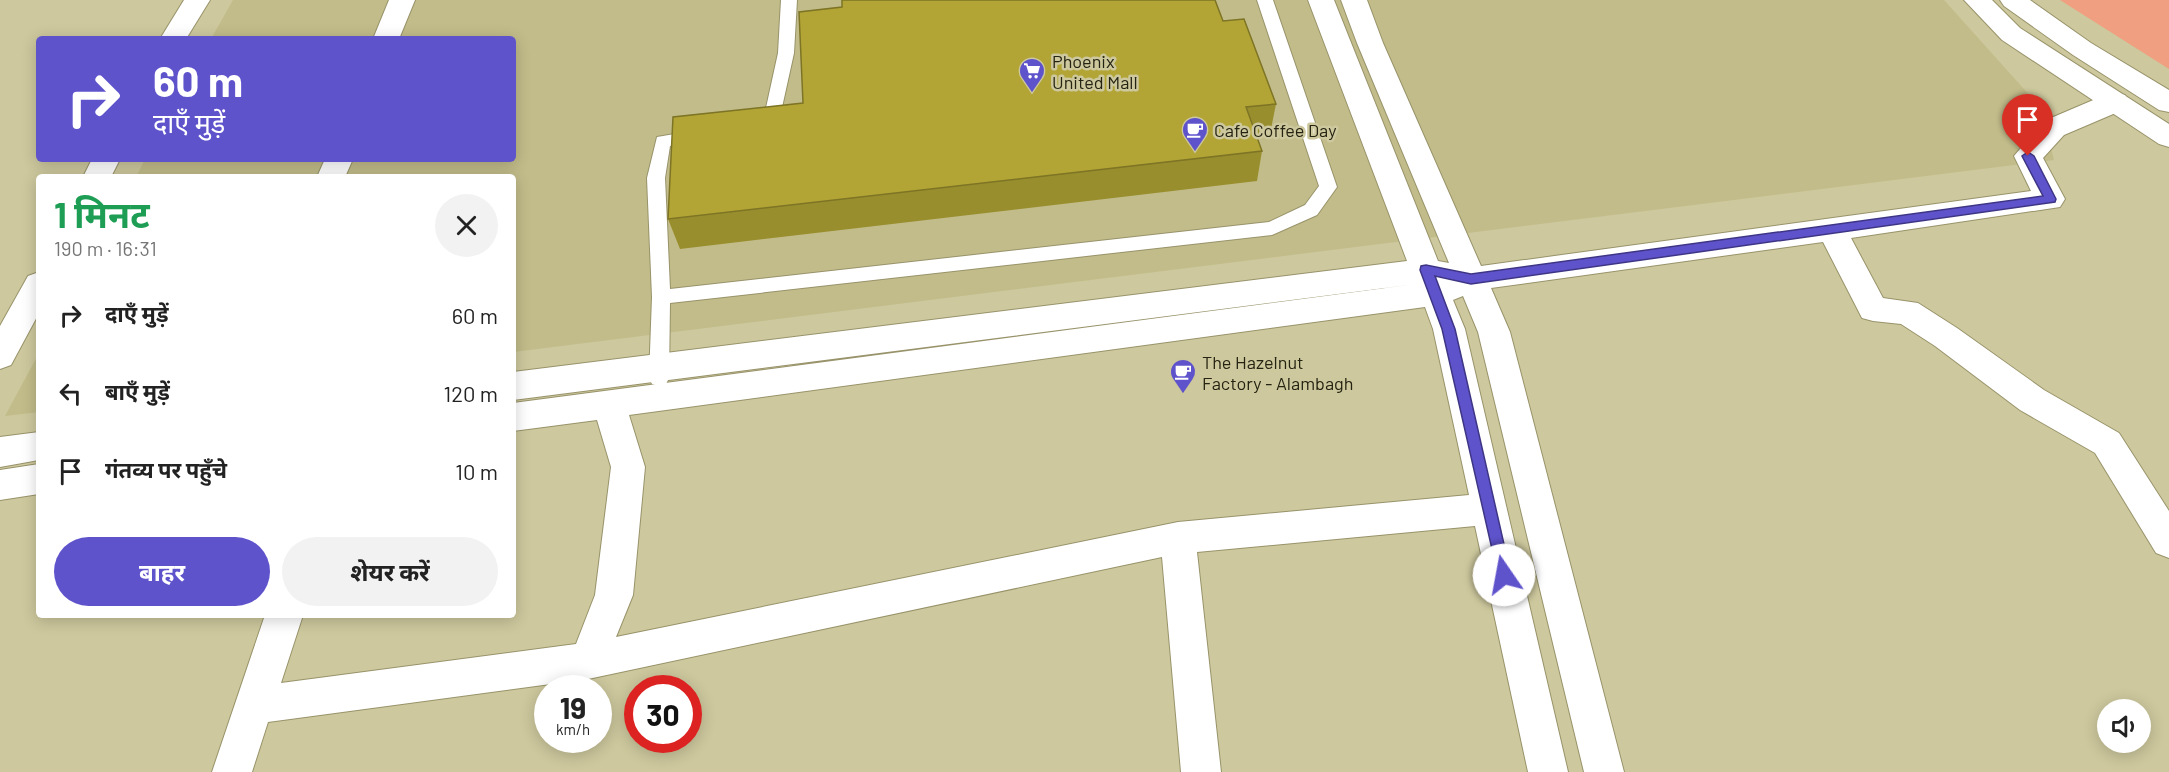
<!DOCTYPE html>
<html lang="hi">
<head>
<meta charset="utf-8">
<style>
  :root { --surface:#fff; --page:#f2f2f2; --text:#222; --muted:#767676; --accent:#5f53cc }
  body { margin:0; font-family:Barlow,"Noto Sans Devanagari",sans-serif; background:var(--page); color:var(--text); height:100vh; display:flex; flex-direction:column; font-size:22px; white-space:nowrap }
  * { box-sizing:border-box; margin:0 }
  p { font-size:20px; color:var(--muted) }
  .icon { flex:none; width:33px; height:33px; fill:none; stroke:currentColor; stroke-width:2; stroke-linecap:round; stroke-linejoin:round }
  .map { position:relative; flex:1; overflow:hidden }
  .drawer { position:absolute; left:36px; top:174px; width:480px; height:444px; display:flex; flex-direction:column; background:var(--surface); border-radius:6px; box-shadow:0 3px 15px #0003 }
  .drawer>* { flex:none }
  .top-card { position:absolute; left:36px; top:36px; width:480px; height:126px; border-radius:6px; box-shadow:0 3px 15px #0003; background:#5f53cc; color:#fff; overflow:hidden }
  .buttons { position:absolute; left:2097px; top:699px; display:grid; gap:12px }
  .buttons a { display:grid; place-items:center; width:54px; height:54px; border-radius:50%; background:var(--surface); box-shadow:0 3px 15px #0003; font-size:30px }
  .speed { position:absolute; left:534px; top:675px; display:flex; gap:12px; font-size:30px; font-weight:700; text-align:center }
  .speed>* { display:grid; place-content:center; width:78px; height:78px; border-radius:50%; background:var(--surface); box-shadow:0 3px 15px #0003; line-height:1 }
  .speed small { font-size:15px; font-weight:400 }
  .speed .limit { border:9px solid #d22; background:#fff; color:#111 }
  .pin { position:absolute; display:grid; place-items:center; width:51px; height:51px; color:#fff; margin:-62px -26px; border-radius:50% 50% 50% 0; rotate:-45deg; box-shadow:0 0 6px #0007 }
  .pin .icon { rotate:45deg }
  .me { position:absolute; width:66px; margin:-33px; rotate:348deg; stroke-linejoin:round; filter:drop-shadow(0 0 4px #0008) }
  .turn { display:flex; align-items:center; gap:21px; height:126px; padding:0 18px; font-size:27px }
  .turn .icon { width:78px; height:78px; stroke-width:2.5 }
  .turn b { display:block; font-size:42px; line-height:51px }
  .round { display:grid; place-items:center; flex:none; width:63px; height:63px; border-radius:32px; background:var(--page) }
  .headline { display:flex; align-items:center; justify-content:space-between; height:102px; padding:0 18px }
  h1 { font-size:36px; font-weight:700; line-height:45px; color:#1e9e55 }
  .action { display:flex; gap:12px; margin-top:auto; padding:12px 18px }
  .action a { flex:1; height:69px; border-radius:36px; background:var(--accent); color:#fff; font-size:24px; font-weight:700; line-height:69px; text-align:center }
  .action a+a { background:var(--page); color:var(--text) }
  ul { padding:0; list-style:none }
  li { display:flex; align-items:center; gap:18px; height:78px; padding:0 18px }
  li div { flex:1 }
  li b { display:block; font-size:22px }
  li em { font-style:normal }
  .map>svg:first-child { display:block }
  .built { fill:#c2bc8a }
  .green { fill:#f09f80 }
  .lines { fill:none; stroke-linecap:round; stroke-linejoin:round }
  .lane-casing { stroke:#98936a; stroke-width:2 }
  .street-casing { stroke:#98936a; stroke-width:2 }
  .secondary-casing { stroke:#98936a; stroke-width:2 }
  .lane { fill:#fff; fill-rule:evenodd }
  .street { fill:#fff; fill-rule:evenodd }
  .secondary { fill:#fff; fill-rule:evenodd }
  .wall { fill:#998e2e }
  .building { fill:#b2a535; stroke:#7d7425; stroke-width:1.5 }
  .route { fill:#5f53cc; stroke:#3e3685; stroke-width:1.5 }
  .labels { text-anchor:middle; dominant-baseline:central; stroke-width:5; stroke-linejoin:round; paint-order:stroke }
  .poi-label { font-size:18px; fill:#252312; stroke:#cdc89d; text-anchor:start }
</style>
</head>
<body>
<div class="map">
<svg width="2169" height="772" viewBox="0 0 2169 772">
  <rect width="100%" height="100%" fill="#cdc89d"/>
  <path class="built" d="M233 0H1944L2041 108 2054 160 513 352V177H136L145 159H513V39H211Z
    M39 353V412L5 416Z"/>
  <path class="green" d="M2060 0H2169V69Z"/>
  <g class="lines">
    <defs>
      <path id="lane" d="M781 0H797L794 53 779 121 777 125 762 130 756 128 754 124 756 120 764 117 778 53Z
        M1257 0H1273L1337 187 1317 215 1272 235 670 303 669 378 666 384 659 386 652 384 649 378 652 297 647 178 657 137 698 130 704 132 706 136 704 140 670 146 665 178 670 289 1269 222 1305 205 1319 186Z"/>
      <path id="street" d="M389 0H415L399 39H373Z
        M1308 0H1334L1438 261 1449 263 1357 43 1341 0H1367L1383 43 1481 266 2031 191 2014 156 2044 121 2105 95 2115 93 2125 95 2129 102 2125 109 2064 135 2043 158 2065 199 2060 207 1851 238 1883 298 1918 303 1957 328 2044 390 2119 433 2169 511V558L2156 553 2095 453 2020 410 1935 346 1901 324 1873 321 1862 318 1823 242 1491 288 1510 332 1624 772H1584L1478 332 1463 296 1453 300 1465 329 1568 772H1528L1475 526 1197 552 1221 772H1181L1162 557 588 679 268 722 252 772H212L265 615H303L281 683 576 644 595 595 611 467 597 420 513 431V403L1416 284 513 400V372L1407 261ZM1425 307 1433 329 1469 495 1178 522 616 637 633 595 645 467 629 415Z
        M325 159H353L345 177H317Z
        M39 432V460L0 467V437Z
        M39 464V494L0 500V470Z"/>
      <path id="secondary" d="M184 0H210L186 39H160Z
        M1964 0H1992L2020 28 2169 124V147L2159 144 2002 40Z
        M2000 0H2030L2091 43 2169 90V112L2159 110 2073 55 2004 6Z
        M92 159H120L111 177H83Z
        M39 272V313L11 365 0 369V326L28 276Z"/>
    </defs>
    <use href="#lane" class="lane-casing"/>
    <use href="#street" class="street-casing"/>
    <use href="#secondary" class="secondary-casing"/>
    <use href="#lane" class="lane"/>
    <use href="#street" class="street"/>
    <use href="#secondary" class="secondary"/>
  </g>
  <path class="wall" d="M1223 21 1276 104 1270 134 1257 136 1262 151 1257 181 680 249 668 219Z"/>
  <path class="building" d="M842 0H1215L1223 21 1244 19 1276 104 1246 107 1262 151 668 219 673 117 803 103 799 12 842 7Z"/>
  <path class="route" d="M2028 152 2034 156 2056 199 2055 202 1471 284 1435 276 1455 329 1511 575 1509 580 1504 582 1499 580 1442 329 1420 270 1421 266 1426 265 1471 274 2043 196 2022 156Z"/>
  <defs>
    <symbol id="supermarket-pin" viewBox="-11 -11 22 30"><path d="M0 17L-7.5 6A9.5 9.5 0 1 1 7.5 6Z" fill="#5f53cc" stroke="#cdc89d"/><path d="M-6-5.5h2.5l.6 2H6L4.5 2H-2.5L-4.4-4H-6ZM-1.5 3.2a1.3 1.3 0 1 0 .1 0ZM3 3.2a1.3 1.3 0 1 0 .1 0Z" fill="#fff"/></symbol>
    <symbol id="cafe-pin" viewBox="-11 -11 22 30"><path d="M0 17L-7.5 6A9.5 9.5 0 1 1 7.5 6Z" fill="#5f53cc" stroke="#cdc89d"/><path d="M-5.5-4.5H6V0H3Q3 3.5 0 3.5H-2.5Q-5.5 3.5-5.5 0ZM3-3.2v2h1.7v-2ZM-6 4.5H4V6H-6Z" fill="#fff"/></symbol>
  </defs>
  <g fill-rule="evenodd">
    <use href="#supermarket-pin" x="1017" y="56" width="30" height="40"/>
    <use href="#cafe-pin" x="1180" y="115" width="30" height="40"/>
    <use href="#cafe-pin" x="1168" y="357" width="30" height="40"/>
  </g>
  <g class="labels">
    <g class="poi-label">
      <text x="1052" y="61">Phoenix<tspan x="1052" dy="21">United Mall</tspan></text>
      <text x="1214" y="130">Cafe Coffee Day</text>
      <text x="1202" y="362">The Hazelnut<tspan x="1202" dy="21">Factory - Alambagh</tspan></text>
    </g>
  </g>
</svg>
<div class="buttons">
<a><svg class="icon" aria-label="sound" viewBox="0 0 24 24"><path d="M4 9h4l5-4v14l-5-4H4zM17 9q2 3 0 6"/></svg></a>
</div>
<div class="speed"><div>19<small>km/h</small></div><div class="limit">30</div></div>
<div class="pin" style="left:2028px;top:156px;background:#d93025"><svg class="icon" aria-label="arrive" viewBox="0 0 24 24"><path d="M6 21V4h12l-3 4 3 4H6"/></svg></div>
<svg class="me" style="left:1504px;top:575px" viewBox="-20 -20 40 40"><circle r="19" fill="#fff"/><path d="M0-13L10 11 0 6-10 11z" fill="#5f53cc"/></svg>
<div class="top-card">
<div class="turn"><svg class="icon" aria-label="right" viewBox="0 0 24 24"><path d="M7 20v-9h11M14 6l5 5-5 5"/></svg><div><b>60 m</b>दाएँ मुड़ें</div></div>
</div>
<section class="drawer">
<div class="headline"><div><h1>1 मिनट</h1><p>190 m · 16:31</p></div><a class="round"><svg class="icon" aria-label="close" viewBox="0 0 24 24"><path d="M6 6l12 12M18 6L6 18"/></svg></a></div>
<ul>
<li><svg class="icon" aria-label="right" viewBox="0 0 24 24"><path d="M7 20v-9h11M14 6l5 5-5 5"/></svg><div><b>दाएँ मुड़ें</b></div><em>60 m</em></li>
<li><svg class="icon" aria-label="left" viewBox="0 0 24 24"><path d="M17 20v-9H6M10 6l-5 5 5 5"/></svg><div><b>बाएँ मुड़ें</b></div><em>120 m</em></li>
<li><svg class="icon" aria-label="arrive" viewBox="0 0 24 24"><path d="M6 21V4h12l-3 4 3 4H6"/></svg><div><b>गंतव्य पर पहुँचे</b></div><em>10 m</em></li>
</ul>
<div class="action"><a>बाहर</a><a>शेयर करें</a></div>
</section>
</div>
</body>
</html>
